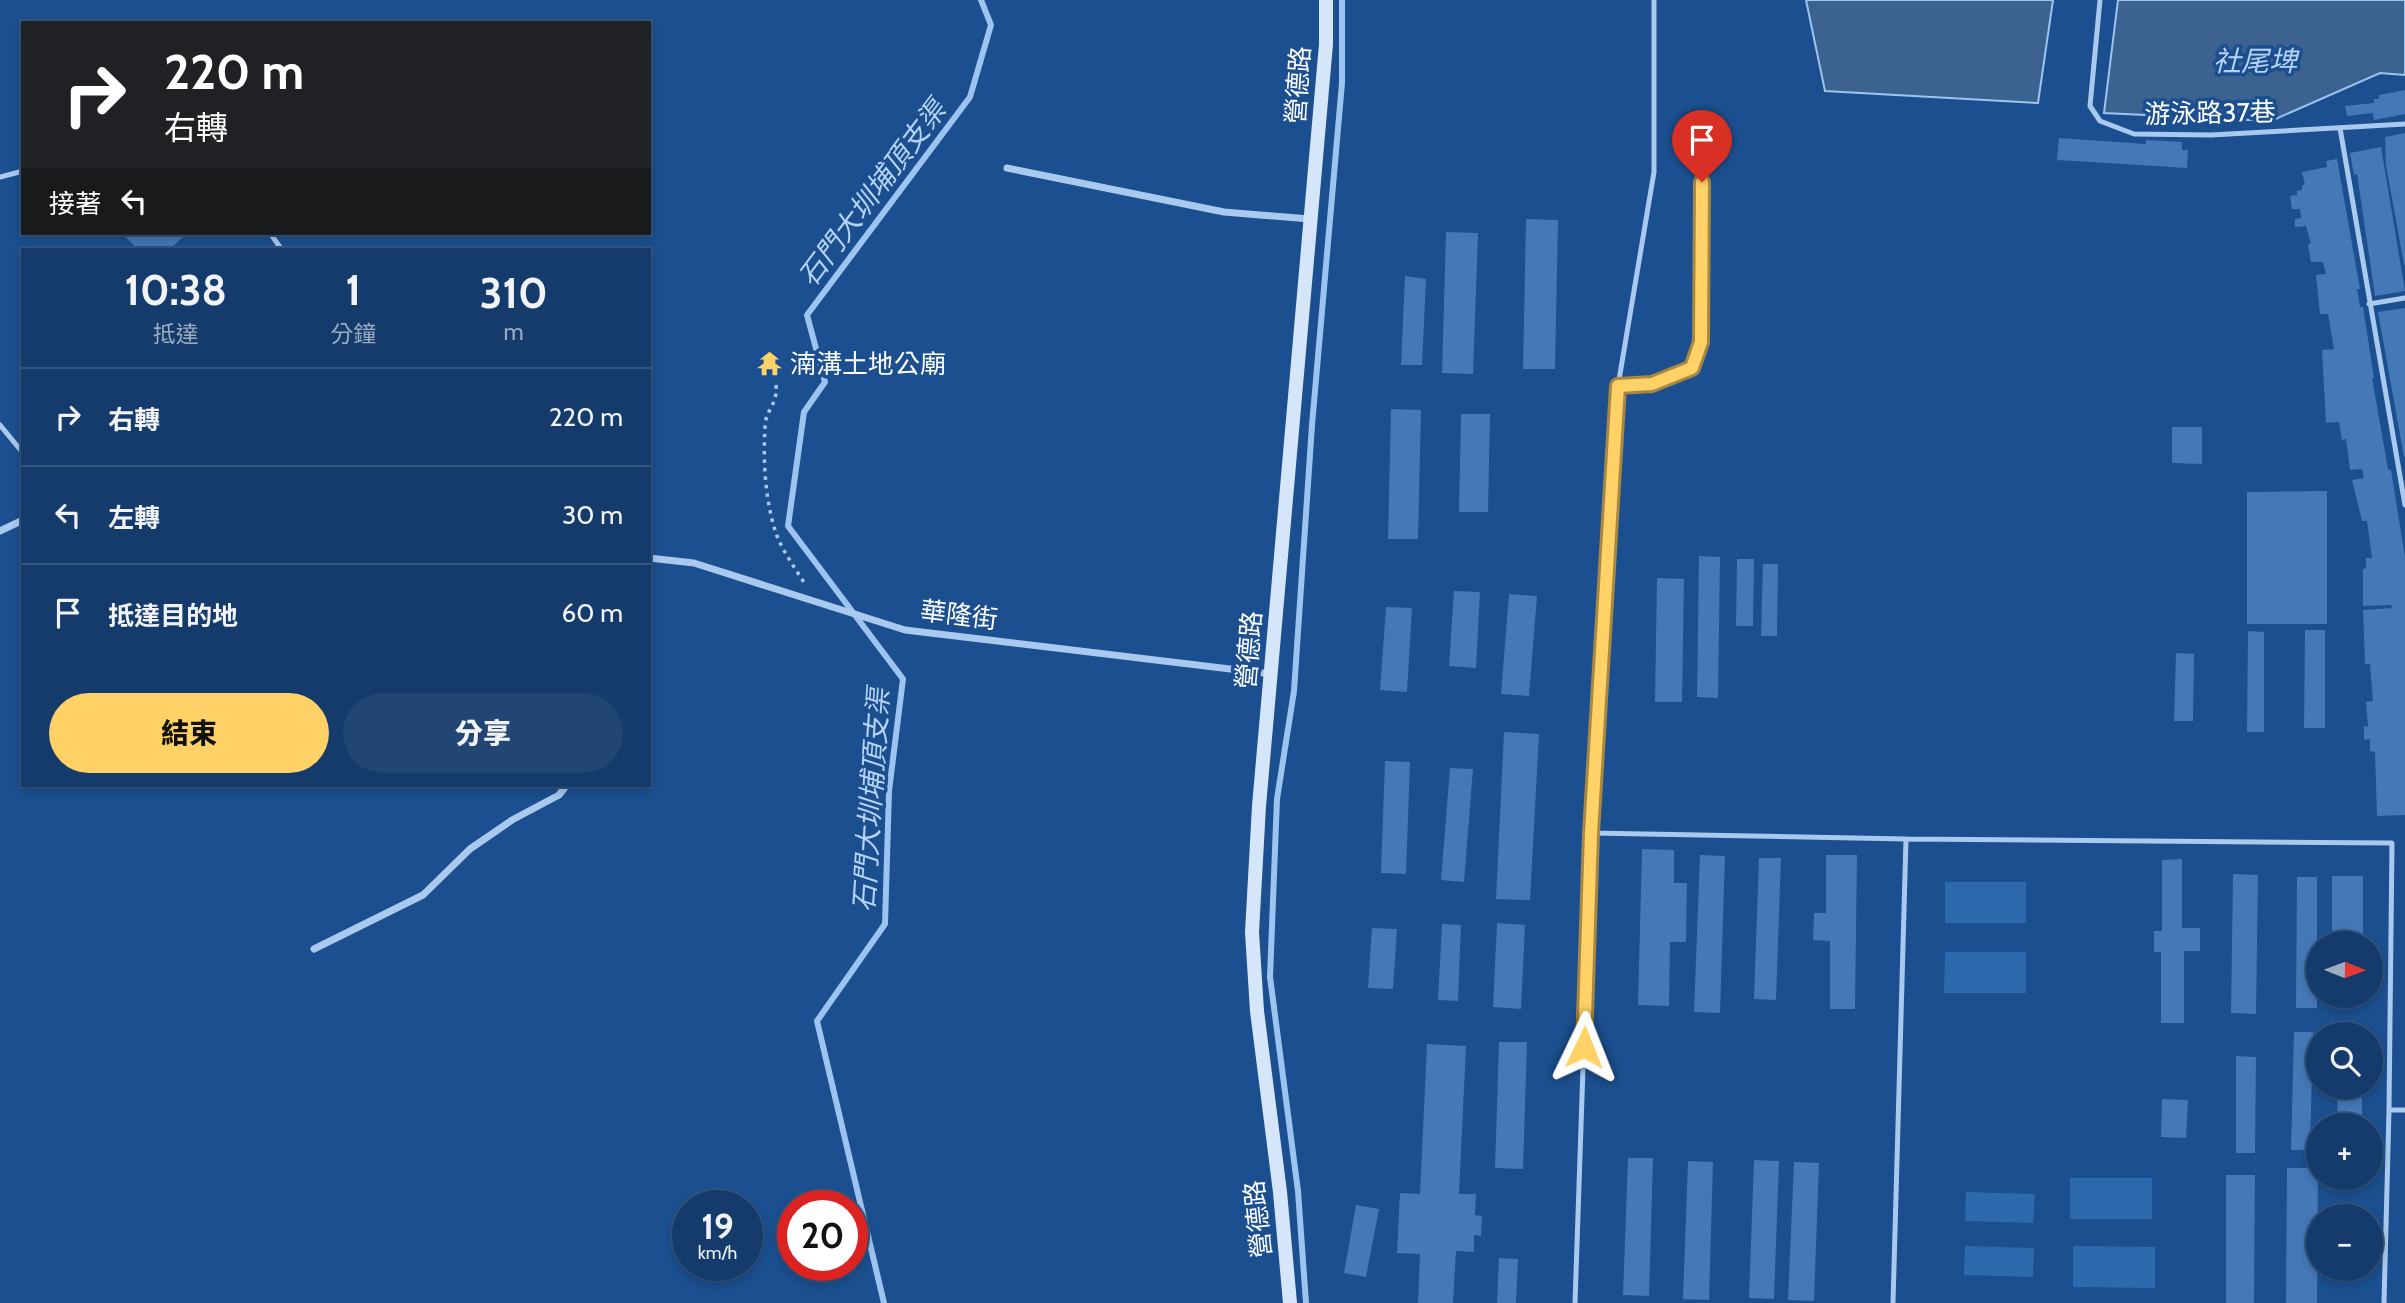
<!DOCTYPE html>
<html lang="zh-TW">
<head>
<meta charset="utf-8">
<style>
  :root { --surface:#143b6b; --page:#214673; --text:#f1f3f6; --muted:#9dadc1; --line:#33557e; --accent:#ffd166 }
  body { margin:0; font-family:Cabin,"Noto Sans TC",sans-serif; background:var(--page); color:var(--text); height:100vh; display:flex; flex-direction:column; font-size:26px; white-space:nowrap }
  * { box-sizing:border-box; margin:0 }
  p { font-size:23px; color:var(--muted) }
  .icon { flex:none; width:38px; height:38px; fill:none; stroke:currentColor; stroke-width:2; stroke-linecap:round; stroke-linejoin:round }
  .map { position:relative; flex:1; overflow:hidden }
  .sheet { position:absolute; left:21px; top:248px; width:630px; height:539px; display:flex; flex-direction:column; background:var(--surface); border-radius:0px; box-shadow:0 4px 10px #0003,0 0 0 2px var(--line) }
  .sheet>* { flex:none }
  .top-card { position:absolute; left:21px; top:21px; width:630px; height:214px; border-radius:0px; box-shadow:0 4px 10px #0003,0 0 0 2px var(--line); background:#202124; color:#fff; overflow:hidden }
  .needle { width:46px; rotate:91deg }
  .tools { position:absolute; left:2306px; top:931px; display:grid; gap:14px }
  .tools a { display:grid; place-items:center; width:77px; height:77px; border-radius:50%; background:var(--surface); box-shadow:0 4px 10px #0003,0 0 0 2px var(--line); font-size:35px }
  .speed { position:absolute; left:672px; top:1190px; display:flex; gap:14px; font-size:35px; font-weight:700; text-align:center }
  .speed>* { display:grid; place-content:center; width:91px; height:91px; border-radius:50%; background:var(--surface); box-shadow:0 4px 10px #0003,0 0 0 2px var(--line); line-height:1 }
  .speed small { font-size:18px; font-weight:400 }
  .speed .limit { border:10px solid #d22; background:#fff; color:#111 }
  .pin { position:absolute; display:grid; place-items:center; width:60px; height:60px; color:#fff; margin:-72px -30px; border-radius:50% 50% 50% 0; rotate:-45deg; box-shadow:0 0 7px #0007 }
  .pin .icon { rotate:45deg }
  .me { position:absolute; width:77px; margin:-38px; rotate:2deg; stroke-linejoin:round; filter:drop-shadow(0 0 5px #0008) }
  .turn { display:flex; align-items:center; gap:24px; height:147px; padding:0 28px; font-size:32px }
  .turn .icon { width:91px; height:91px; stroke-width:2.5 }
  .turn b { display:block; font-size:49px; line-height:60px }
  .then { display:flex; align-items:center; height:66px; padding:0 28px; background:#0003; gap:14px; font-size:26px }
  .eta { display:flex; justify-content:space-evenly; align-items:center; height:119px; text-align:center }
  .eta b { font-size:42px; font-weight:800; line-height:49px }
  .button { display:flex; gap:14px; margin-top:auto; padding:14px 28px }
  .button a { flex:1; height:80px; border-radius:42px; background:var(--accent); color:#111; font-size:28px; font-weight:800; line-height:80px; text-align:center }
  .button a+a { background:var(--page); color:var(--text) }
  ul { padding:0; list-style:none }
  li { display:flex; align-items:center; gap:21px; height:98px; padding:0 28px; border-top:2px solid var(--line) }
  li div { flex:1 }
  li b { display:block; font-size:26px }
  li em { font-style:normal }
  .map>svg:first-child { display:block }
  .green { fill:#2e69ad }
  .water { fill:#3c6290; stroke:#9cc4f0; stroke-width:2 }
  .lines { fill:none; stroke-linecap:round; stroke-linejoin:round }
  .stream { stroke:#9cc4f0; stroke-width:6 }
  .building { fill:#4478b7 }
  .path { stroke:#a9c9ee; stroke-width:3.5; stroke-dasharray:3.5 5; stroke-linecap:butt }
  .lane { stroke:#a9c9ee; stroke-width:5 }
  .street { stroke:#a9c9ee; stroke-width:7 }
  .secondary { stroke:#d6e6fa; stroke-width:14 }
  .route-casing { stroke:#a68842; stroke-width:18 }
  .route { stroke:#ffd166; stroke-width:12 }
  .labels { text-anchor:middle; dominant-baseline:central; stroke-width:7; stroke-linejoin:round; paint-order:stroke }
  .street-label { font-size:26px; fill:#fff; stroke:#1b4f8f }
  .poi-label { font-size:26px; fill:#fff; stroke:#1b4f8f; text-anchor:start }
  .water-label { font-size:28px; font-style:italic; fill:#b5d3f5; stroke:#1b4f8f }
</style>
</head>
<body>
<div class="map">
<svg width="2405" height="1303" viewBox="0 0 2405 1303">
  <rect width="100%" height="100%" fill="#1b4f8f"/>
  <path class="green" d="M1945 882H2026V923H1945Z
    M1945 952H2026V993H1944Z
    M2070 1178H2152V1219H2070Z
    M1966 1192 2035 1194 2033 1223 1965 1221Z
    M1965 1246 2034 1248 2033 1277 1964 1275Z
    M2073 1246 2155 1247V1288L2073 1287Z"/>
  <path class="water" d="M1806 0H2053L2038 103 1825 91Z
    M2118 0H2405V75L2380 73 2271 121 2104 113Z"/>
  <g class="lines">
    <path class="stream" d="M884 1303 817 1021 885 924 889 791 903 679 788 526 804 412 825 382 807 315 970 97 991 25 981 0
      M1306 1303 1298 1191 1270 977 1277 799 1294 691 1312 425 1342 83V0"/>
  </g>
  <path class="building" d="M2405 90V114L2374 120 2373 113 2347 116 2345 106 2374 103V99H2379V95Z
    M2405 133V265H2404L2386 165 2385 137Z
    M2059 138 2146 144V140L2182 142V150H2188L2187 168 2057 160Z
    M2381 147 2405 291 2375 296 2357 174 2354 175 2350 153Z
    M2337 159 2360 289H2357L2360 307H2363L2374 378H2372L2388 469 2391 470 2405 557V815L2377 816 2375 752 2370 751V739L2364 740V726L2368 727 2366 702 2373 701 2370 664H2365L2363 610 2392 608 2391 605 2363 606V569L2366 568V558H2372L2367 521H2362L2352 480 2364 478 2362 469 2350 470 2346 439 2342 440 2339 422 2326 423 2322 350 2334 349 2328 314H2320L2316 275 2326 274 2323 262H2311L2308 244H2311L2306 226 2295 227V219L2301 218 2300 209H2292L2290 196 2297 195V191L2302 190V185H2305L2302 172 2327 167 2326 161Z
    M1526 219 1558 220 1555 369H1523Z
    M1446 232 1478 233 1473 374 1442 373Z
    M121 233H187L169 250H139Z
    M1405 276 1426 279 1422 365H1401Z
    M2405 308V457H2404L2378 312Z
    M1391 409 1421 410 1418 539H1388Z
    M1461 414H1490L1488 512H1459Z
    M2172 427H2202V464L2172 463Z
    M2327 491V624H2247V492Z
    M1699 556 1720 557 1718 698 1697 697Z
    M1737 559H1754L1753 626H1736Z
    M1763 564H1778L1777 636H1761Z
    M1657 578 1684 579 1682 702H1655Z
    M1454 591 1480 592 1476 668 1449 666Z
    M1509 594 1537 596 1529 696 1501 694Z
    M1386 607 1412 608 1407 692 1380 690Z
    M2305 630H2325V728H2304Z
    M2248 631 2264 632V732H2247Z
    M2176 653 2194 654 2193 721H2174Z
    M1504 732 1539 734 1530 900 1496 899Z
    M1385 761 1410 762 1406 874 1381 873Z
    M1450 768 1473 769 1464 882 1441 880Z
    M1642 849 1674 850V883H1687L1686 942H1670L1669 1006 1638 1005Z
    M1700 855 1725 856 1720 1013 1694 1012Z
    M1826 855H1857L1855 1009H1830V941L1813 940 1814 913H1826Z
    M1759 858H1781L1776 1000 1754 999Z
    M2182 859V928H2200V951H2184V1023H2161V952H2154V931H2162V860Z
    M2233 874 2258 875 2256 1014 2231 1013Z
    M2332 876H2363V940H2332Z
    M2297 877H2317V1008H2296Z
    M1497 923 1525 925 1521 1009 1493 1007Z
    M1442 924 1461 925 1458 1001 1438 1000Z
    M1372 928 1397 929 1393 989 1368 988Z
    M2337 1026H2361L2362 1034H2337Z
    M2294 1032H2313L2310 1150H2291Z
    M1499 1042H1527L1523 1169 1495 1168Z
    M1427 1044 1466 1046 1459 1194H1476L1475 1215 1482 1216 1481 1236 1474 1235V1252L1456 1251 1453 1303H1418L1420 1254 1397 1253 1400 1193 1420 1194Z
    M2236 1056 2256 1057 2255 1153H2236Z
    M2337 1087H2362V1125H2338Z
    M2162 1099 2188 1100 2186 1138 2161 1137Z
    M1628 1158H1653L1649 1296 1623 1295Z
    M1754 1160 1779 1161 1774 1299 1749 1298Z
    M1688 1161 1713 1162 1709 1300 1683 1299Z
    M1794 1162 1819 1163 1814 1301 1788 1300Z
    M2287 1168H2318L2317 1303H2286Z
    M2226 1175H2255L2254 1303H2226Z
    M1356 1205 1379 1209 1366 1277 1344 1273Z
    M1499 1258 1518 1259 1516 1303H1497Z"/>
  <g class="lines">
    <path class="path" d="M776 385C778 405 765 410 765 427 763 462 765 502 777 536 784 553 795 568 805 584"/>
    <path class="lane" d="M2100 0 2090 106 2100 121 2134 134 2211 135 2405 124
      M2340 128 2405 505
      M0 177 23 171
      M270 233 282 250
      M2369 304 2405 298
      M1618 386 1652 384 1692 368 1701 342 1702 182
      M0 425 23 453
      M1591 833 1906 839 2392 843 2389 1110
      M1575 1303 1591 833 1618 386 1654 172V0
      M1893 1303 1906 839
      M2384 1303 2389 1110H2405"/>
    <path class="street" d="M1007 168 1224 212 1310 219
      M0 531 23 520
      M649 558 694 563 905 630 1272 674
      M314 949 423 895 470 849 512 820 559 795 566 786"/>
    <path class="secondary" d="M1290 1303 1280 1192 1257 1011 1252 932 1259 806 1326 44V0"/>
  </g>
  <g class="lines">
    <defs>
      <path id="route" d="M1584 1047 1591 833 1618 386 1652 384 1692 368 1701 342 1702 182"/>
    </defs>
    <use href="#route" class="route-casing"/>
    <use href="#route" class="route"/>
  </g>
  <defs>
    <symbol id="temple-bare" viewBox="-9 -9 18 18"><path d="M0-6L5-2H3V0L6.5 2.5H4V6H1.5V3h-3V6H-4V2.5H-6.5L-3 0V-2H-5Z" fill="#ffd166" stroke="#1b4f8f" stroke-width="2.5" paint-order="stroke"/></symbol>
  </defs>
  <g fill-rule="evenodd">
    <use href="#temple-bare" x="752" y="346" width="35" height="35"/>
  </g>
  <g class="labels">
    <g class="street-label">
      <text transform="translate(1298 85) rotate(-86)">營德路</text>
      <text transform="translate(2210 113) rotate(-1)">游泳路37巷</text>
      <text transform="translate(959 615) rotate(7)">華隆街</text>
      <text transform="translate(1249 650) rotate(-85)">營德路</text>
      <text transform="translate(1258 1219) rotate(-96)">營德路</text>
    </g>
    <g class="poi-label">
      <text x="790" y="364">湳溝土地公廟</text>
    </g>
    <g class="water-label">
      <text x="2255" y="61">社尾埤</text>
      <text transform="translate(872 193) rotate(-53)">石門大圳埔頂支渠</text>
      <text transform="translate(871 800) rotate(-86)">石門大圳埔頂支渠</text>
    </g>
  </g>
</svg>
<div class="tools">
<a><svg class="needle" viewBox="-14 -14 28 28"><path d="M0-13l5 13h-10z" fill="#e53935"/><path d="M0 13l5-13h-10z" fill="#9dadc1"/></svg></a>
<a><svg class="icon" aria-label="search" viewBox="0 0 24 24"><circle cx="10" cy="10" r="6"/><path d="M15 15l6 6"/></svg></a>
<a>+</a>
<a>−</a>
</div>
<div class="speed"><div>19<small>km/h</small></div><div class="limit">20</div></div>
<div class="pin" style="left:1702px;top:182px;background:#d93025"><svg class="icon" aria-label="arrive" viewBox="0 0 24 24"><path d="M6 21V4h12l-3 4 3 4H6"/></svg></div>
<svg class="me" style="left:1584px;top:1047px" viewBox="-20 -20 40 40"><path d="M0-17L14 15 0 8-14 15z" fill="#ffd166" stroke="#fff" stroke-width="4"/></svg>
<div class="top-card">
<div class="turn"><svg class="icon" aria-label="right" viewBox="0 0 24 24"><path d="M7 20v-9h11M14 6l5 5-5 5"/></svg><div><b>220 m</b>右轉</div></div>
<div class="then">接著<svg class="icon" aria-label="left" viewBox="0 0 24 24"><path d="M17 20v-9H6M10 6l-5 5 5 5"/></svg></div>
</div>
<section class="sheet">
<div class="eta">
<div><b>10:38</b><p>抵達</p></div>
<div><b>1</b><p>分鐘</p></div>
<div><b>310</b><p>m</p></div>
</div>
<ul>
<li><svg class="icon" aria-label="right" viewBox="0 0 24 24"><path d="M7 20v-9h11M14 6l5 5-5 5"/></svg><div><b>右轉</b></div><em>220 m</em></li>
<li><svg class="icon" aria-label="left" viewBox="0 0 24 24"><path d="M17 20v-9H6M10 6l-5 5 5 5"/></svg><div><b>左轉</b></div><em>30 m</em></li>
<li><svg class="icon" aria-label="arrive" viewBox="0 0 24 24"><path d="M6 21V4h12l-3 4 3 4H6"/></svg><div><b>抵達目的地</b></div><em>60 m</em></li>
</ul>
<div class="button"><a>結束</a><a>分享</a></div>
</section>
</div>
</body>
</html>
